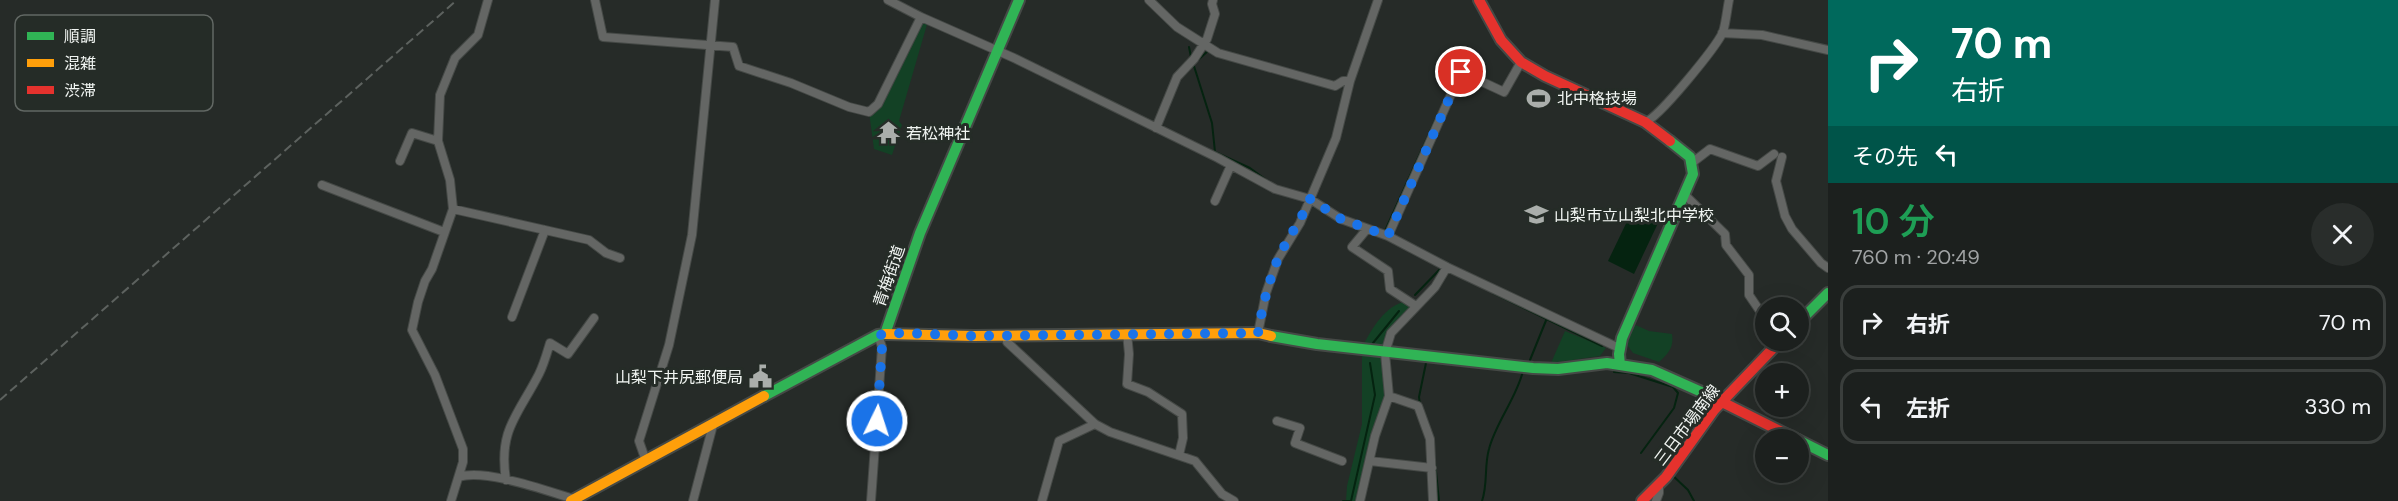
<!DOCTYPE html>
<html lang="ja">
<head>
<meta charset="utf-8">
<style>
  :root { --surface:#1c201e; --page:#292d2b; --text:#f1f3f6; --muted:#a0a3a4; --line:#3a3e3c }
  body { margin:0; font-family:"DM Sans","Noto Sans JP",sans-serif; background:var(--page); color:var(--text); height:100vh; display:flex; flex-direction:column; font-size:22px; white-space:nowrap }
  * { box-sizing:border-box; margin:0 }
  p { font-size:20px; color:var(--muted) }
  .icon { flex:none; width:33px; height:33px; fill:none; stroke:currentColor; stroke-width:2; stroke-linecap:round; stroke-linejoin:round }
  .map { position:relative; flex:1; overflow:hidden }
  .sheet { display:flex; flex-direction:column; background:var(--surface); width:570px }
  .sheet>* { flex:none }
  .hud { background:#00695c; color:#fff; overflow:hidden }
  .controls { position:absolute; left:1755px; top:297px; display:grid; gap:12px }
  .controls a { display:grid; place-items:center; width:54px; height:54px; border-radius:50%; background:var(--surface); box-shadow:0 6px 24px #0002,0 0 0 2px var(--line); font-size:30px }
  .pin { position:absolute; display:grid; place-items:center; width:51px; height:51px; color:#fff; margin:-26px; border:3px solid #fff; border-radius:50%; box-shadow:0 2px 6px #0007 }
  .me { position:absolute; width:66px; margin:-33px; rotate:4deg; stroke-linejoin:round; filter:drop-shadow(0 0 4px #0008) }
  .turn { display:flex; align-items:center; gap:21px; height:126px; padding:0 24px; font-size:27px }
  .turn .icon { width:78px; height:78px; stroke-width:2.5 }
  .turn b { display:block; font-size:42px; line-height:51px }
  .then { display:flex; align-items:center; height:57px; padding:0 24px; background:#0003; gap:12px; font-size:22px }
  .round { display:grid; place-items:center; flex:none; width:63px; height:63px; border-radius:32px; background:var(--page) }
  .head { display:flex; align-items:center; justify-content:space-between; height:102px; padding:0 24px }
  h1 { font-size:36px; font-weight:600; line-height:45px; color:#1e9e55 }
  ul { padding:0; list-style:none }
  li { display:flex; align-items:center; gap:18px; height:75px; margin:0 12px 9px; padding:0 12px; border:3px solid var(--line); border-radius:18px }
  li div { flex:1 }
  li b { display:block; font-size:22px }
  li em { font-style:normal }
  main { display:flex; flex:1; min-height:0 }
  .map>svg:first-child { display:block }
  .green { fill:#134125 }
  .water { fill:#052310 }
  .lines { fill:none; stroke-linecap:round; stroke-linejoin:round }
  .stream { stroke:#052310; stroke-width:2 }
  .street-casing { stroke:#454946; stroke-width:10 }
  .fast-casing { stroke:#454946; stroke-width:14 }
  .slow-casing { stroke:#454946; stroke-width:14 }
  .jam-casing { stroke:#454946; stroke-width:14 }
  .street { stroke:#646664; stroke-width:8 }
  .fast { stroke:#30b455; stroke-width:10 }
  .slow { stroke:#ff9f0a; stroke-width:10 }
  .jam { stroke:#e5322d; stroke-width:10 }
  .rail { stroke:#5d625f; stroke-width:2; stroke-dasharray:9 4.5; stroke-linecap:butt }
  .route { stroke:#1a73e8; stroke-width:10; stroke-dasharray:0 18 }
  .labels { text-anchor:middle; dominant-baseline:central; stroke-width:6; stroke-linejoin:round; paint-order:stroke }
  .poi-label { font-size:16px; fill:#f1f5f2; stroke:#252c27; text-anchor:start }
  .street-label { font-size:16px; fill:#f1f5f2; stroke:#252c27 }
  .key { fill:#252c27; stroke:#626864; stroke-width:1.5 }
  .key-label { font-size:16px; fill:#f1f5f2 }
</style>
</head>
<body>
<main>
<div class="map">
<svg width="1828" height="501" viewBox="0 0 1828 501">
  <rect width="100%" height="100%" fill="#262b28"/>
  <path class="green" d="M921 17 928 21 899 121 902 125 892 155 874 149 869 112 878 103Z
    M1406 301 1416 306 1391 333 1381 348 1363 346C1372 328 1385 306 1406 301Z
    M1629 322 1649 331 1672 334C1674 347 1669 353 1659 362L1633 353 1622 338Z
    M1565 331 1606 348 1600 356 1551 363Z
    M1362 355 1385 358 1389 396 1360 501H1346L1347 486 1362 424Z"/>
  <path class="water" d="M1633 209 1659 221 1634 274 1608 261Z"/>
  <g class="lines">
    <path class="stream" d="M1189 47 1191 57
      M1198 60 1209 50
      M1193 63 1212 123 1215 152 1250 168 1265 179
      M1313 206 1320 210
      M1384 233 1438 114
      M1493 293 1602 346
      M1415 295 1442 267
      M1373 343 1399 311
      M1530 360 1547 318
      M1614 372 1629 373 1673 387 1678 393 1674 408 1641 453
      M1420 405 1419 397 1426 363
      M1435 462 1439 501
      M1671 474 1688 490 1694 501
      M1343 501H1351L1375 395 1370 363
      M1482 501C1488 484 1484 466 1489 449 1496 422 1516 399 1523 371"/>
    <defs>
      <path id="street" d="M595 0 603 37 733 47 739 66 791 83 849 107 869 112 878 104 921 17
        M888 0 921 17 1014 58 1110 105 1218 158 1275 189 1310 199 1341 219 1388 236 1447 267 1619 348
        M1149 0 1177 27 1218 53 1335 86 1343 81H1350
        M1722 33 1762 35 1828 50
        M1645 122C1658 119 1716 47 1723 32 1726 22 1727 10 1729 0
        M1156 128 1177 77 1194 59 1207 39 1215 14 1212 4 1213 0
        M1782 157 1776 181 1785 216 1792 229 1821 263 1828 268
        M400 161 412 133 438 141
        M1693 162 1710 149 1758 166 1774 154
        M322 185 444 232
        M1684 194 1725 234 1726 245 1749 275V295L1766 320
        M1215 201 1231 165
        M453 209 589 240 606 253 620 258
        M1367 229 1352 247 1388 271 1390 289 1416 306
        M1388 236 1461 72 1504 92 1521 62
        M512 317 545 230
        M1127 333 1129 354 1127 384 1148 392 1182 414 1183 438 1179 455
        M1258 333 1266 293 1278 259 1300 223 1336 138 1350 81 1378 0
        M1007 334V342L1095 424 1110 432 1195 461 1222 494 1234 501
        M1277 421 1300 428 1295 443 1342 461
        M646 461 639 441 669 345 692 235 715 0
        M1370 461 1432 468
        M459 477C484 468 547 491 574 499
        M506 480C498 430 518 415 539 374 544 364 547 353 550 343L568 354 594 318
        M451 501 463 462V449L435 375 412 330 418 302 425 281 432 269 453 209 450 180 438 141 440 95 455 58 478 35 488 0
        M693 501 713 425
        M871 501 882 347 878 335
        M1042 501 1059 441 1095 424
        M1360 501 1375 436 1389 396
        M1433 501 1430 439 1418 406 1389 396 1385 353 1391 333 1435 287 1447 267
        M1656 501 1659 493V485"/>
      <path id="fast" d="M1798 323 1828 293
        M1271 336 1317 344 1533 368 1558 369 1607 363 1652 370 1706 394
        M1620 365 1619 354 1622 338 1693 174 1690 157 1670 141
        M764 396 878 335 885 334 920 233 1019 0
        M1798 440 1828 455"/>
      <path id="slow" d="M885 334 974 336 1258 333 1271 336
        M571 501 764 396"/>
      <path id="jam" d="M1479 0 1501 40 1521 62 1545 76 1645 122 1670 141
        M1706 394 1798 440
        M1642 501 1666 477 1714 410 1781 340"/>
    </defs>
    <use href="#street" class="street-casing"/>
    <use href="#fast" class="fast-casing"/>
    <use href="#slow" class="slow-casing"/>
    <use href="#jam" class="jam-casing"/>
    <use href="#street" class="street"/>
    <use href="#fast" class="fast"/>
    <use href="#slow" class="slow"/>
    <use href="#jam" class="jam"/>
    <path class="rail" d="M0 400 457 0"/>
  </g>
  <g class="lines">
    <path class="route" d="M877 421 882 347 878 335 903 333 974 336 1258 333C1262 308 1268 284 1277 261 1286 240 1301 221 1310 199L1341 219 1388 236 1461 72"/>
  </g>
  <defs>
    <symbol id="stadium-bare" viewBox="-9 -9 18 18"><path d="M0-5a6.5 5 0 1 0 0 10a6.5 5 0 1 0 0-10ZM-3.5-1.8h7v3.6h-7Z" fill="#aaaeab" stroke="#252c27" stroke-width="2.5" paint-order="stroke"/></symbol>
    <symbol id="temple-bare" viewBox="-9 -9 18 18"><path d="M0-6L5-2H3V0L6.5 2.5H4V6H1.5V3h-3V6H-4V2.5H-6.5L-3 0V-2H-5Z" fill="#aaaeab" stroke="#252c27" stroke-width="2.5" paint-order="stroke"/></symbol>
    <symbol id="school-bare" viewBox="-9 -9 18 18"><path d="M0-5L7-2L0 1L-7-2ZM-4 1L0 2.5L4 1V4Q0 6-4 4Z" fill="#aaaeab" stroke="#252c27" stroke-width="2.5" paint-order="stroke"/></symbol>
    <symbol id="civic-bare" viewBox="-9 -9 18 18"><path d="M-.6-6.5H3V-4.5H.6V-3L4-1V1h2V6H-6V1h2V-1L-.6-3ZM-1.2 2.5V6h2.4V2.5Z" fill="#aaaeab" stroke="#252c27" stroke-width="2.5" paint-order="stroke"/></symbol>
  </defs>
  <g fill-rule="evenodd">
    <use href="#stadium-bare" x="1522" y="82" width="33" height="33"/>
    <use href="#temple-bare" x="872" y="116" width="33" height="33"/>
    <use href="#school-bare" x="1520" y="198" width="33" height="33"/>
    <use href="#civic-bare" x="744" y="360" width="33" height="33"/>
  </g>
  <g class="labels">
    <g class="poi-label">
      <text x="1557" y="98">北中格技場</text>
      <text x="906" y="133">若松神社</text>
      <text x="1554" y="215">山梨市立山梨北中学校</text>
      <text x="743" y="377" text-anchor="end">山梨下井尻郵便局</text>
    </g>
    <g class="street-label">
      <text transform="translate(889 276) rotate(-71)">青梅街道</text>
      <text transform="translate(1687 425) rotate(-53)">三日市場南線</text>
    </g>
  </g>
  <rect x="15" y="15" width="198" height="96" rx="9" class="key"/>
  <rect x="27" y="32" width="27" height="8" fill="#30b455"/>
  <rect x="27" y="59" width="27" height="8" fill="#ff9f0a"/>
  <rect x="27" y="86" width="27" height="8" fill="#e5322d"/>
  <g class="key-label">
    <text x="64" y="42">順調</text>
    <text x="64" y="69">混雑</text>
    <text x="64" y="96">渋滞</text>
  </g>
</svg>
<div class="controls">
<a><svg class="icon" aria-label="search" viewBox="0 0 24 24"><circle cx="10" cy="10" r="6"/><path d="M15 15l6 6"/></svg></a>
<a>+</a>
<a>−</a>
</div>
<div class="pin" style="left:1461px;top:72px;background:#d93025"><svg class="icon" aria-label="arrive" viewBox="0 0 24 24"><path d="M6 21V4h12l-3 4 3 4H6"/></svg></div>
<svg class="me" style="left:877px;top:421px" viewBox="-20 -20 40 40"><circle r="17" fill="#1a73e8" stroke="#fff" stroke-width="3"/><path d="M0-11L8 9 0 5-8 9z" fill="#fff"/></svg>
</div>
<section class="sheet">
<div class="hud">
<div class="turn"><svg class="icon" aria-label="right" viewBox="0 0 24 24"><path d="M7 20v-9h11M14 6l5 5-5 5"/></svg><div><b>70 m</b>右折</div></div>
<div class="then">その先<svg class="icon" aria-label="left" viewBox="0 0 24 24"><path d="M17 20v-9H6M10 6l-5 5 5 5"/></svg></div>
</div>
<div class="head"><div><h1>10 分</h1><p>760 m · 20:49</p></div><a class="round"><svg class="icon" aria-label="close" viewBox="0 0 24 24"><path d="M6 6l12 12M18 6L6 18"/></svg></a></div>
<ul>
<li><svg class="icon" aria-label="right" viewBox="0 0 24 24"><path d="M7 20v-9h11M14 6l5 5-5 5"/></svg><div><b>右折</b></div><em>70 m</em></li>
<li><svg class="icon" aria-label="left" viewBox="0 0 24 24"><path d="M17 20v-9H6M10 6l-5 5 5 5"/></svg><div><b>左折</b></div><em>330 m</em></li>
</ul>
</section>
</main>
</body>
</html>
